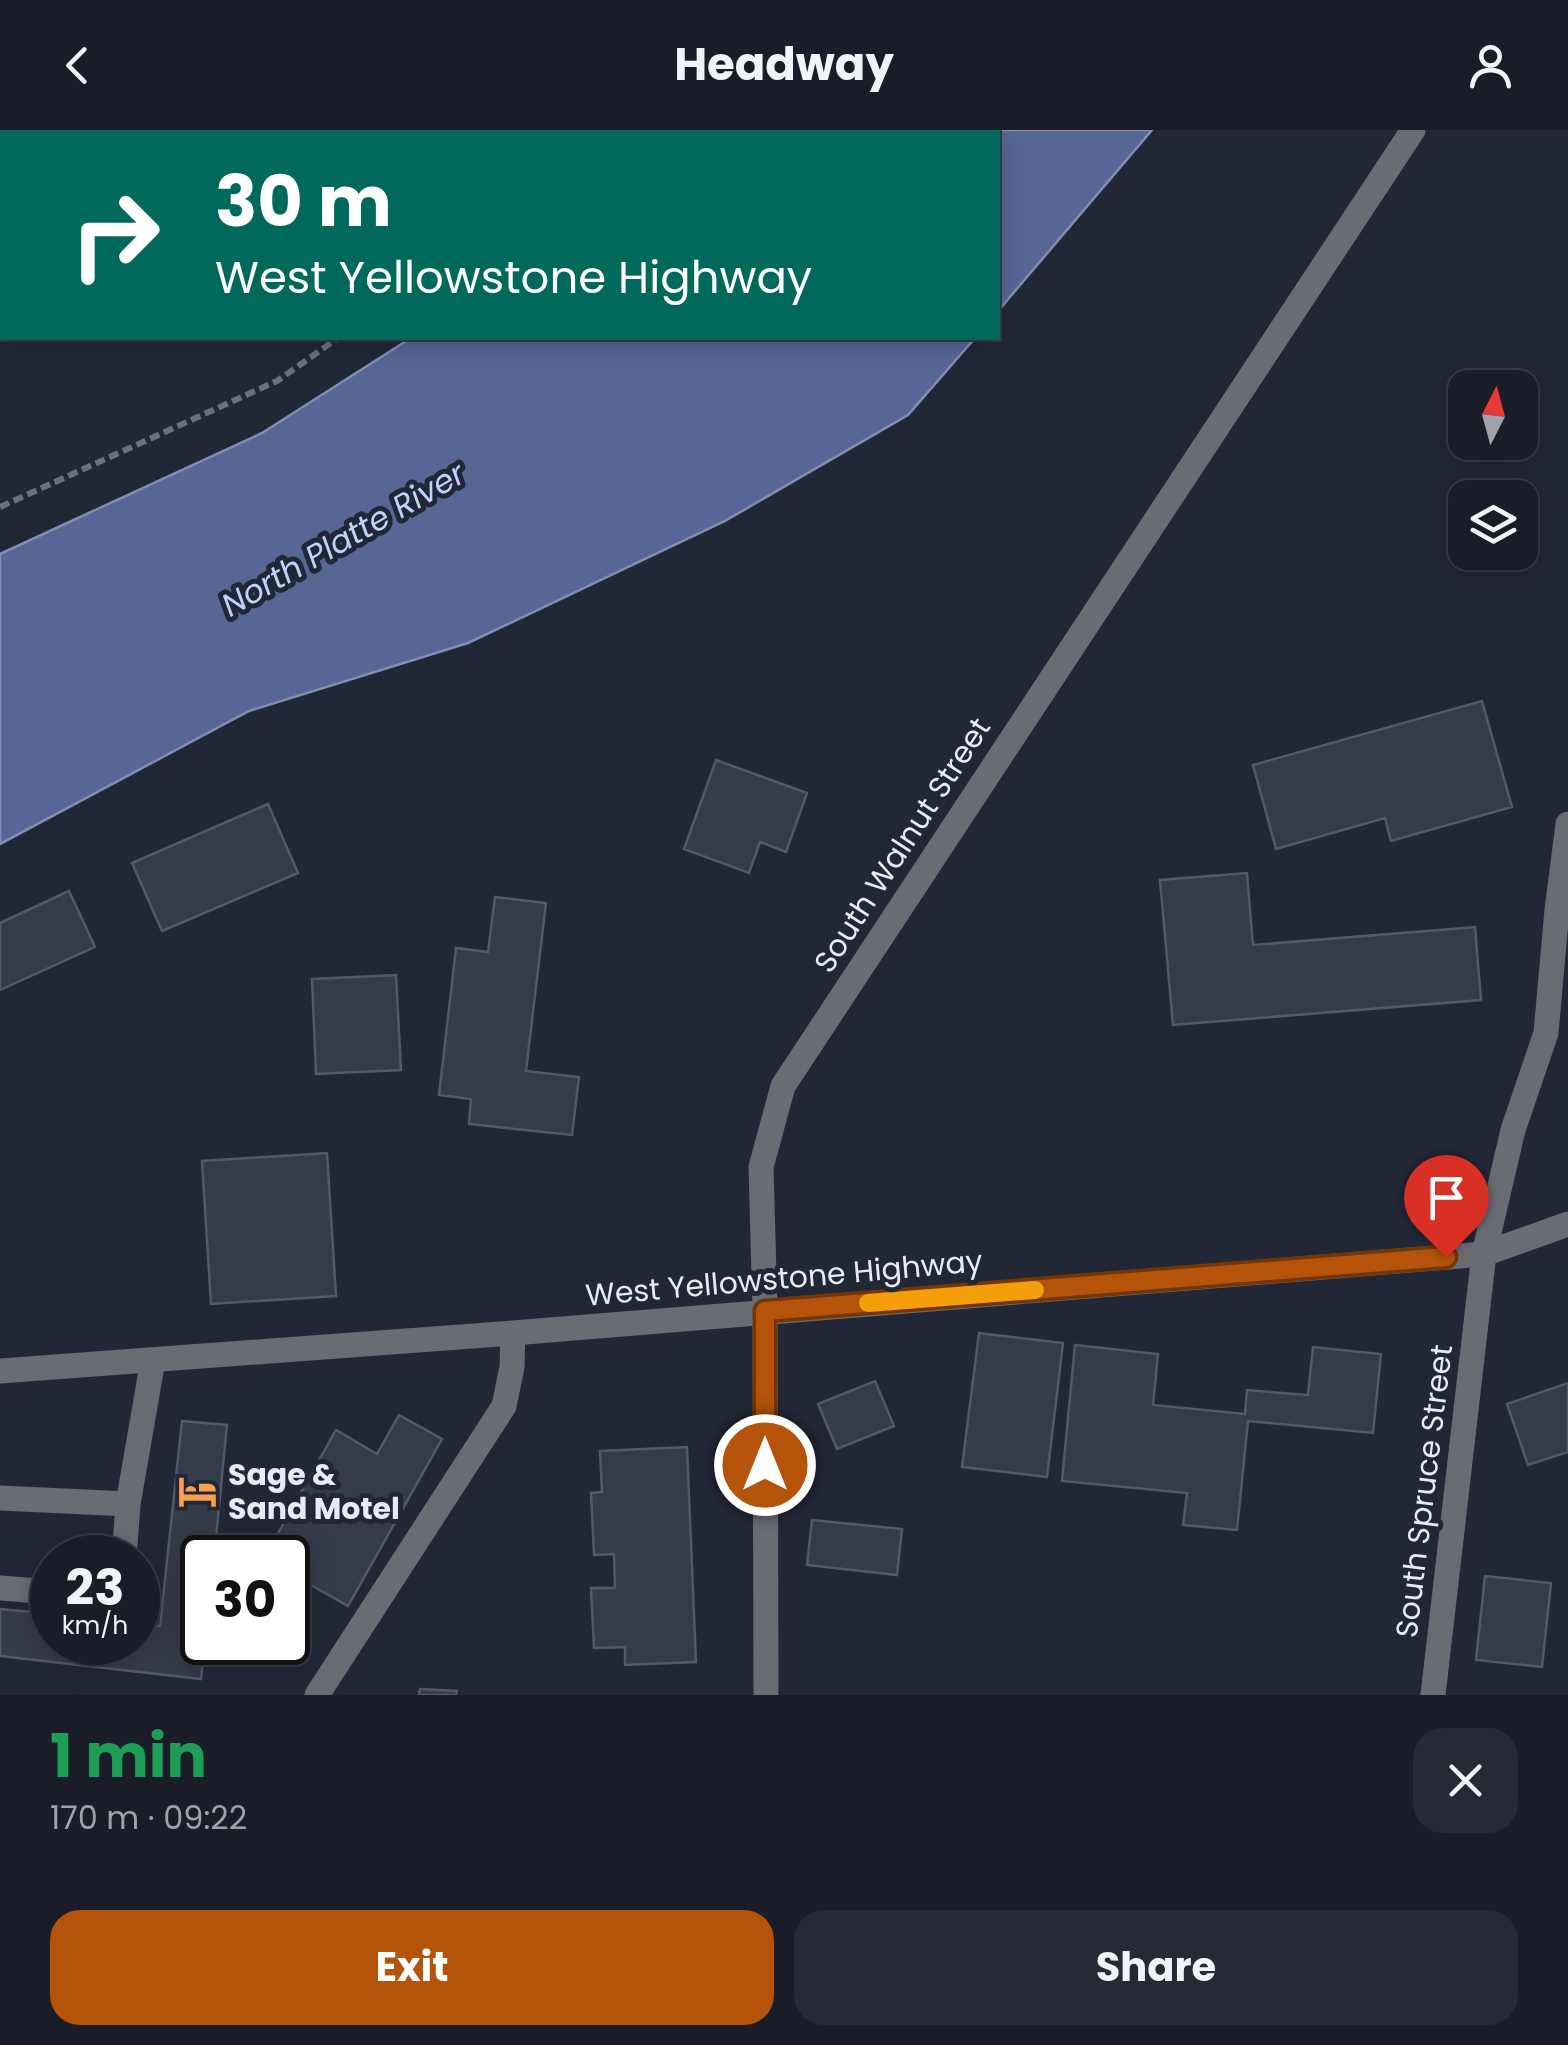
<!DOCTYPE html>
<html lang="en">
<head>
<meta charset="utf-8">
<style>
  :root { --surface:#1a1d28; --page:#272a34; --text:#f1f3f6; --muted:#9fa2a8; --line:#383b45; --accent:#b45309 }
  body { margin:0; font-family:Poppins,sans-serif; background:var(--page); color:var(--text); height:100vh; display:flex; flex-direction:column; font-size:38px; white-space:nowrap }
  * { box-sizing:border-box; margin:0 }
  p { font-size:32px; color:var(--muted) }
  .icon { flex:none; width:55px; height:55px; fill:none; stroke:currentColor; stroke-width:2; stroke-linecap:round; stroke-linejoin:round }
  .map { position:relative; height:1565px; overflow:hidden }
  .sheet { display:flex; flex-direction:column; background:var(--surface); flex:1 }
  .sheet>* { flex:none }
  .guide { position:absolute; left:0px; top:0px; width:1000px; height:210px; box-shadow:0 5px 25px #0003,0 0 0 2px var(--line); background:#00695c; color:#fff; overflow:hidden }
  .needle { width:65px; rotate:6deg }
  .tools { position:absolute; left:1448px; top:240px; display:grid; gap:20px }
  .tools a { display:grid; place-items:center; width:90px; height:90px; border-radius:20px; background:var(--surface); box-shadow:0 5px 25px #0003,0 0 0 2px var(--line); font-size:50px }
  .speed { position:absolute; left:30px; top:1405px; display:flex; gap:20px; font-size:50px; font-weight:700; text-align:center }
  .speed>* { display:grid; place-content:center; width:130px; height:130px; border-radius:50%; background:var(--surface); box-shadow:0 5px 25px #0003,0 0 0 2px var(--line); line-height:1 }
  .speed small { font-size:25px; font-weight:400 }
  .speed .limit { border:5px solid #111; border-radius:15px; background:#fff; color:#111 }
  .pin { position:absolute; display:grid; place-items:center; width:85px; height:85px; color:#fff; margin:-102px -42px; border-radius:50% 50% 50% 0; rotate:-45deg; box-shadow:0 0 10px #0007 }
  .pin .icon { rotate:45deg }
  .me { position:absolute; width:110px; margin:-55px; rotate:0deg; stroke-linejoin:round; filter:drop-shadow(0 0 8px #0008) }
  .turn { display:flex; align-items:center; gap:35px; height:210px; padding:0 50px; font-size:45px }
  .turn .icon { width:130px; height:130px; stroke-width:2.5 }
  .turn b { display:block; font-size:70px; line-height:85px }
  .round { display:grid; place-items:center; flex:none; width:105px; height:105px; border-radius:30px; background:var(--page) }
  .overview { display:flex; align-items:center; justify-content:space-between; height:170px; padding:0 50px }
  h1 { font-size:60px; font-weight:700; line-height:75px; color:#1e9e55 }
  .primary-button { display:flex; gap:20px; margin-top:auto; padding:20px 50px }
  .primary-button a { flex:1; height:115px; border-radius:30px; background:var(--accent); color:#fff; font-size:40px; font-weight:700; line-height:115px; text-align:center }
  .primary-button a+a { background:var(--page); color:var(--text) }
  header { display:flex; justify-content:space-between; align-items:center; height:130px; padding:0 50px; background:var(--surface); font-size:45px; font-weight:700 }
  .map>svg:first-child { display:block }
  .water { fill:#566695; stroke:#828eb2; stroke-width:2.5 }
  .building { fill:#363b4b; stroke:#535969; stroke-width:2.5 }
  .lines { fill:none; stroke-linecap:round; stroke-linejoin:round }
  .path { stroke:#6c707d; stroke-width:6; stroke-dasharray:10 5; stroke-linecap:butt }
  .minor { stroke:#696c73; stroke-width:25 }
  .major { stroke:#a9afbf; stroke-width:25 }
  .route-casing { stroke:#753606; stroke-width:25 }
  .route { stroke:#b45309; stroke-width:18 }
  .slow { stroke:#f59e0b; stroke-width:18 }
  .labels { text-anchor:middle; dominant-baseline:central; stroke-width:10; stroke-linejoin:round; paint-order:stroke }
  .street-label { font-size:30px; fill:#e8ebf5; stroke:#222736 }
  .poi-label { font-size:30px; font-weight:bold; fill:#e8ebf5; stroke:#222736; text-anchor:start }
  .water-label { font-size:32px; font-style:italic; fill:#c1d1fd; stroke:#222736 }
</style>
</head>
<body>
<header><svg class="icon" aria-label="back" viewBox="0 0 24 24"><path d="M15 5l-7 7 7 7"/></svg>Headway<svg class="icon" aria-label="person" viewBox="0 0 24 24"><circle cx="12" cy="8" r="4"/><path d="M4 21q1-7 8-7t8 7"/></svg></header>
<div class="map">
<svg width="1568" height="1565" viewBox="0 0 1568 1565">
  <rect width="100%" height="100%" fill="#222736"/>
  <path class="water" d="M717 0H1152L998 181V2H714Z
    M411 208H975L908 285 725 391 468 513 249 581 0 714V424L262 303Z"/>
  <path class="building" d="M499 0H602L601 2H499Z
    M1482 571 1512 677 1391 711 1385 688 1276 719 1253 635Z
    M716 630 807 663 786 722 760 712 749 743 684 719Z
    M268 674 298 743 162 801 132 733Z
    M1247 743 1253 815 1475 797 1481 870 1173 895 1160 750Z
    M69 761 95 817 0 860V793Z
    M495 767 546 773 526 941 579 947 572 1005 469 994 471 969 439 965 456 818 488 822Z
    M396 845 401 940 316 944 312 849Z
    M327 1023 336 1166 211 1174 202 1031Z
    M979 1203 1063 1213 1047 1347 962 1337Z
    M1075 1215 1158 1224 1153 1275 1245 1284 1247 1260 1308 1265 1313 1217 1381 1224 1373 1303 1248 1291 1237 1400 1183 1395 1187 1363 1062 1351Z
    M875 1251 894 1296 837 1319 818 1274Z
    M1568 1253V1322L1528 1335 1507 1274Z
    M399 1285 442 1309 348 1476 288 1442V1428H264L336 1300 377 1324Z
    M182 1291 227 1295 214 1428H202V1512H205L201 1549 0 1526V1479L52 1484V1512H138V1494L160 1496Z
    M687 1317 696 1532 625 1535V1517L594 1518 591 1458H615L614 1424 594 1425 591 1363 602 1362 600 1321Z
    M812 1390 902 1399 897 1445 807 1435Z
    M1485 1446 1551 1453 1542 1537 1476 1530Z
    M420 1559 457 1561 456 1565H419Z"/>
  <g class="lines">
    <path class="path" d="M705 2 709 0
      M0 377 277 251 338 208"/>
    <path class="minor" d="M0 1241 513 1203 1484 1124 1568 1094
      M0 1368 128 1374
      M124 1428 128 1374 153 1230
      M0 1458 52 1462
      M317 1565 504 1276 512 1237 513 1203
      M766 1565 765 1181 761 1037 783 956 1413 0
      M1433 1565 1484 1124 1513 1000 1546 903 1557 780 1568 694"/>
    <path class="major" d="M131 2 134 0
      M0 95 2 93"/>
  </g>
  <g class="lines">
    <defs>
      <path id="route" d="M765 1335V1181L1446 1127"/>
    </defs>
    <use href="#route" class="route-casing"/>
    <use href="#route" class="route"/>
    <path class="slow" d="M868 1173 1035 1160"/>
  </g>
  <defs>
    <symbol id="hotel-bare" viewBox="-9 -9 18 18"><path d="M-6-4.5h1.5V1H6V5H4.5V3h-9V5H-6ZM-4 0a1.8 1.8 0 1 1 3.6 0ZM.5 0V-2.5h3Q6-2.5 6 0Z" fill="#fa9f4f" stroke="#222736" stroke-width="2.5" paint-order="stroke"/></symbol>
  </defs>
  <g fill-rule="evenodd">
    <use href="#hotel-bare" x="170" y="1334" width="55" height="55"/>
  </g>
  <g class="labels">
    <g class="street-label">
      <text transform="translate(902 715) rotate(-57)">South Walnut Street</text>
      <text transform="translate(784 1148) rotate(-5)">West Yellowstone Highway</text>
      <text transform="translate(1424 1361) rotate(-83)">South Spruce Street</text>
    </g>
    <g class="poi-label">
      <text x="228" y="1344">Sage &amp;<tspan x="228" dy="34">Sand Motel</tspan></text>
    </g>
    <g class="water-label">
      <text transform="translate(343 409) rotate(-30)">North Platte River</text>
    </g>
  </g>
</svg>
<div class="tools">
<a><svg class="needle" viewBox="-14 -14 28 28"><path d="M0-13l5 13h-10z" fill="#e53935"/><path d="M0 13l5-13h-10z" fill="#9fa2a8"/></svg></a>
<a><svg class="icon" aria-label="layers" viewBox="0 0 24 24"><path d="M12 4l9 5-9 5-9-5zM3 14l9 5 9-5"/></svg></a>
</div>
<div class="speed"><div>23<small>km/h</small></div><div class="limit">30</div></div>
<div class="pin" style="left:1446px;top:1127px;background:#d93025"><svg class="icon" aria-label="arrive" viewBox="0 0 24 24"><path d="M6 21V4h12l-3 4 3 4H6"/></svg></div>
<svg class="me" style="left:765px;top:1335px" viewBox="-20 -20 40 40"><circle r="17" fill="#b45309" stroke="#fff" stroke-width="3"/><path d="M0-11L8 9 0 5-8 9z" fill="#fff"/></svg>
<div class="guide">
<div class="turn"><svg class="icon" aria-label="right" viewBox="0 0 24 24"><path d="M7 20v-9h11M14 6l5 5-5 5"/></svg><div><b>30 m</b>West Yellowstone Highway</div></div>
</div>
</div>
<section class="sheet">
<div class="overview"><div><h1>1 min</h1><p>170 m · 09:22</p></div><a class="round"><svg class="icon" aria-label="close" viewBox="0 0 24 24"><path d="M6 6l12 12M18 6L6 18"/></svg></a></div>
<div class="primary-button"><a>Exit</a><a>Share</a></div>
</section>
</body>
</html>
